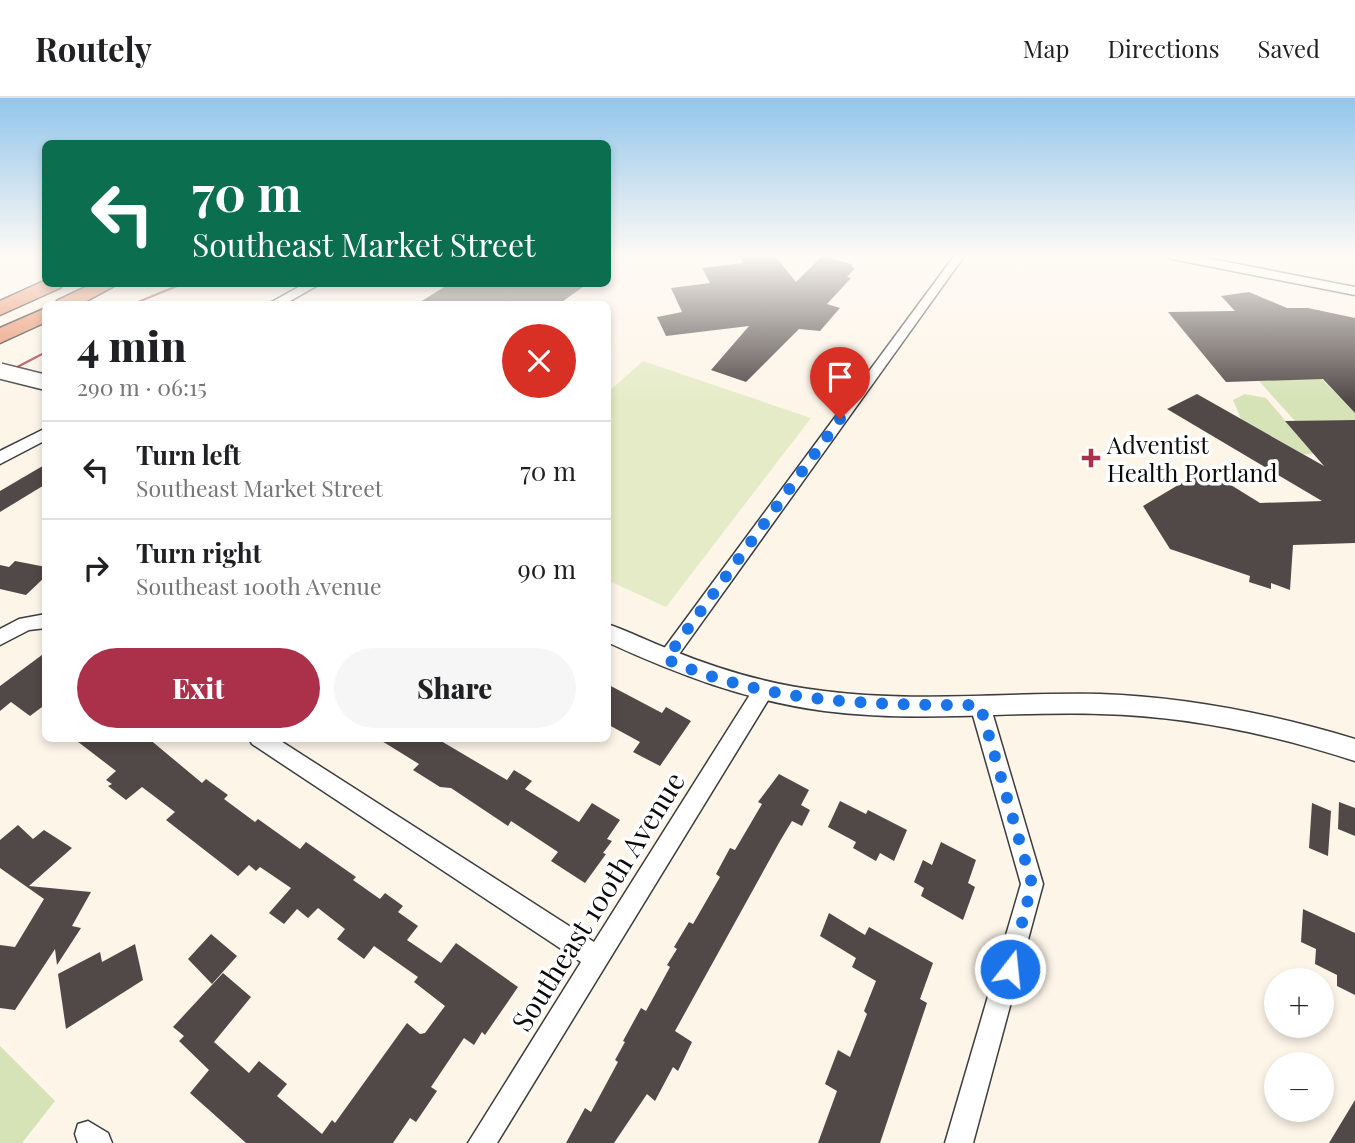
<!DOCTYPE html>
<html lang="en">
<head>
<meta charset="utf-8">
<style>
  :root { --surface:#fff; --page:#f6f6f6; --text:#202124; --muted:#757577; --line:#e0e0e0; --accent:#ab304a }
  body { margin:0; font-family:"Playfair Display",serif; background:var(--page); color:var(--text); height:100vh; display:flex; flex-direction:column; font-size:26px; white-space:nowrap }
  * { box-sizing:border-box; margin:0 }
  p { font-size:23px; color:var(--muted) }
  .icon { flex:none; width:38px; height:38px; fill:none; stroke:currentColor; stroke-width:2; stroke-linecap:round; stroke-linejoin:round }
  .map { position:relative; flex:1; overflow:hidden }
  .panel { position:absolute; left:42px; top:203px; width:569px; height:441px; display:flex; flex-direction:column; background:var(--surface); border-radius:10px; box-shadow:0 4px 10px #0003 }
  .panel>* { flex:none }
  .guide { position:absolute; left:42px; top:42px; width:569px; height:147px; border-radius:10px; box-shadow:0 4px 10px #0003; background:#0b6e4f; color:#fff; overflow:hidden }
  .fabs { position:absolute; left:1264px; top:870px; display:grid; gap:14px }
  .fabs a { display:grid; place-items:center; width:70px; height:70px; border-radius:50%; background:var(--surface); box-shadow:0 4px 10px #0003; font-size:35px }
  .pin { position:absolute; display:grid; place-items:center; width:60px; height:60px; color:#fff; margin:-72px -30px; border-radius:50% 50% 50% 0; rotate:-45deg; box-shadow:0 0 7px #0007 }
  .pin .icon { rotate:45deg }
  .me { position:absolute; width:77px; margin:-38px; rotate:16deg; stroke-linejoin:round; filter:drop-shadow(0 0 5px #0008) }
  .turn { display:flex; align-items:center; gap:24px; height:147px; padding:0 35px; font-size:32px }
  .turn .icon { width:91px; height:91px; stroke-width:2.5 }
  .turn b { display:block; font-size:49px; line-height:60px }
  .round { display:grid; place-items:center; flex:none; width:74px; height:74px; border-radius:37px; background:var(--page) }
  .head { display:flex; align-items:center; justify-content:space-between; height:119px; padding:0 35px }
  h1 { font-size:42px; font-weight:800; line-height:52px }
  .button { display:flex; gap:14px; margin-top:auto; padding:14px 35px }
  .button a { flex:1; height:80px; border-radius:42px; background:var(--accent); color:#fff; font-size:28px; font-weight:800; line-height:80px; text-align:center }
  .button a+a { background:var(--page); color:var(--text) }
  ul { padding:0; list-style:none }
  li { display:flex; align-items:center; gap:21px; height:98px; padding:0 35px; border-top:2px solid var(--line) }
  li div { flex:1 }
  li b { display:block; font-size:26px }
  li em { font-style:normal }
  header { display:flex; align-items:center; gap:42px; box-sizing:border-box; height:98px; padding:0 35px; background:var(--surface); border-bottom:2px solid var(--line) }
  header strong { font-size:33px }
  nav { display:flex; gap:38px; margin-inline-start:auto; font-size:24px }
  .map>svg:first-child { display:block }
  .green { fill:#d5e3b6 }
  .pitch { fill:#e5ebc7 }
  .building { fill:#514947 }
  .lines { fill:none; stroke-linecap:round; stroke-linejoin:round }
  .minor-casing { stroke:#3d3d3d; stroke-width:3 }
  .tertiary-casing { stroke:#3d3d3d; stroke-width:3 }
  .motorway-casing { stroke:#1b1b1b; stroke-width:3 }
  .minor { fill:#fff; fill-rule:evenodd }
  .tertiary { fill:#fff; fill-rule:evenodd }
  .motorway { fill:#e6855d; fill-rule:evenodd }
  .tram { stroke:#ab304a; stroke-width:2 }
  .tertiary-bridge-casing { stroke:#3d3d3d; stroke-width:18; stroke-linecap:butt }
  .tertiary-bridge { stroke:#fff; stroke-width:15 }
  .route { stroke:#1a73e8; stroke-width:12; stroke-dasharray:0 21.6 }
  .poi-dot { fill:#ab304a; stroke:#fff; stroke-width:2.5 }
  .labels { text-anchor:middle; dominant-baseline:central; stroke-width:7; stroke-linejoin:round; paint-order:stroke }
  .poi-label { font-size:24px; fill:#0a0a0a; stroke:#fff; text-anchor:start }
  .near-street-label { font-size:28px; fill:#0a0a0a; stroke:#fff }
</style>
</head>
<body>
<header>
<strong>Routely</strong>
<nav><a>Map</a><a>Directions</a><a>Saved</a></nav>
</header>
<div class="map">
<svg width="1355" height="1045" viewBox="0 0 1355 1045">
  <rect width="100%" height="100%" fill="#fdf5e8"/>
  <path class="green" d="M1313 272 1355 315V322L1295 323 1259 283 1285 282Z
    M1245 296 1266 300 1314 356H1303L1241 321 1233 302Z
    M0 948 55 1003 22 1045H0Z"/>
  <path class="pitch" d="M643 263 811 320 666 509 607 482V295Z"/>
  <path class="building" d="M738 157H774L796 184 822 158 854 167 851 169 855 170 847 179 851 180 827 206 840 210 820 233 799 231 746 284 711 272 749 228 666 238 657 219 682 214 671 190 710 185 702 170 743 165Z
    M449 186H587L559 206H417Z
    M1249 194 1287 210H1308L1355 220V315L1323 281 1226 284 1168 214 1235 213 1221 198Z
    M1197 296 1324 368 1285 323 1355 322V445L1293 447 1290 492 1271 485V491L1249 484 1250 478 1170 451 1143 408 1205 371 1260 405 1322 403 1167 311Z
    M46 366V386L0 414V393Z
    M15 463 46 469V478L26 497 0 491V467L9 469Z
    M46 554V606L30 618 11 604 0 613V588Z
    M607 586 662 615 666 609 691 623 660 668 633 654 640 644 607 626Z
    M73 640H148L202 685 206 681 228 697 224 701 255 724 258 721 300 751 306 744 356 779 353 782 380 801 385 795 403 808 398 814 418 828 407 842 441 865 456 845 518 889 485 937 482 934 474 947 464 940 431 989 437 993 416 1024 410 1020 393 1045H246L190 995 209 972 179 943 184 938 173 929 223 875 251 899 214 944 249 975 259 963 287 986 277 998 322 1036 332 1022 335 1025 407 925 420 936 425 935 445 908 414 884 418 879 374 848 364 861 337 841 345 831 318 810 308 820 297 811 284 826 269 815 291 790 260 769 256 773 249 767 238 778 166 722 175 714 142 689 126 702 108 688 112 686 106 682 116 673Z
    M377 640H436L507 682 514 672 532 683 525 691 579 724 592 705 620 722 607 741 612 743 603 755 606 756 585 785 551 763 558 754 511 723 508 728 451 690 440 689 413 672 419 666Z
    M779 676 809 692 801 707 810 712 802 728 792 723 780 743 675 933 692 944 678 973 673 969 655 1003 647 996 614 1045H566L585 1010 591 1014 618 964 615 962 625 944 623 943 641 910 646 913 670 869 667 867 677 851 674 849 689 824 693 826 720 779 716 776 730 750 735 752 762 706 758 704Z
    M840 703 866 716 868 712 907 732 894 763 880 755 876 763 853 750 856 744 828 729Z
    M1339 704 1355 710V738L1338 731Z
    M1312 705 1331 713 1328 758 1309 750Z
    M18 727 33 741 44 732 72 750 29 788 91 794 72 828 81 830 57 867 55 851 15 912 0 910V847L15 849 44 801 0 770V742Z
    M941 744 976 762 968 785 975 789 963 822 921 798 924 790 914 784 923 762 932 767Z
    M1303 811 1355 835V897L1337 888V877L1315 866 1316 851 1301 844Z
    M829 815 865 837 869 829 933 865 920 901 927 905 880 1045H818L837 993 825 986 838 952 850 959 867 916 864 913 876 883 852 869 856 860 820 838Z
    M211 836 237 858 212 886 188 861Z
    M135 846 143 882 66 931 58 876 100 854 102 864Z
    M1355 1002V1045H1329Z"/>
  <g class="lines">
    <defs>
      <path id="minor" d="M955 157H965L672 566H660L657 561 660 556Z
        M46 516V530L29 532 0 547V531L19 521Z
        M763 585 770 587 772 593 770 599 497 1045H468L581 864 252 646 249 640H276L594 844 756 587Z
        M980 599 987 601 990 607 1043 786 973 1045H945L1021 786 970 607 973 601Z
        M88 1023 108 1035 112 1045H78L75 1036 78 1026Z"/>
      <path id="tertiary" d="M1166 157H1191L1355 189V197L1172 161Z
        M304 186H320L285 206H268Z
        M46 330V342L0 366V353Z
        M607 526C629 533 649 544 671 552 720 572 771 587 824 593 916 605 1008 594 1100 596 1187 599 1272 616 1355 641V663C1272 636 1187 618 1100 616 1008 613 916 625 824 613 748 603 676 576 607 544Z"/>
      <path id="motorway" d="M46 182V186H63L60 190 0 217V203Z
        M92 186H118L81 206H54L58 202Z
        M46 210V224L0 245V230Z"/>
    </defs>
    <use href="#minor" class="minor-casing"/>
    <use href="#tertiary" class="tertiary-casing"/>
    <use href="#motorway" class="motorway-casing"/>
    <use href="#minor" class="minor"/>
    <use href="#tertiary" class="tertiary"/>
    <use href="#motorway" class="motorway"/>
    <path class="tram" d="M133 206 182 186
      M0 278 46 254"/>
    <defs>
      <path id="tertiary-bridge" d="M0 273 44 284"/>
    </defs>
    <use href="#tertiary-bridge" class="tertiary-bridge-casing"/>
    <use href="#tertiary-bridge" class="tertiary-bridge"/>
  </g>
  <linearGradient id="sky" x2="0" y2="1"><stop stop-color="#92c6eb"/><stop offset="0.52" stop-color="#fefaf5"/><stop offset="1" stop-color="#fefaf5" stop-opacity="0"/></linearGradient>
  <rect width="1355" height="303" fill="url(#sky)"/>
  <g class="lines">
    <path class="route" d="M840 321 666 561C767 606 872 607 980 607L1032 786 1010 871"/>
  </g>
  <path class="poi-dot" d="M1087.5 349.5h7v7h7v7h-7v7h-7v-7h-7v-7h7z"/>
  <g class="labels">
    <g class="poi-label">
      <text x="1107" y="346">Adventist<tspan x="1107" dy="28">Health Portland</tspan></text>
    </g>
    <g class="near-street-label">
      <text transform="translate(597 803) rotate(-58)">Southeast 100th Avenue</text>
    </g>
  </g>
</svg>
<div class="fabs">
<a>+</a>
<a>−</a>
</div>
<div class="pin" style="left:840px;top:321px;background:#d93025"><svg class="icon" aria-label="arrive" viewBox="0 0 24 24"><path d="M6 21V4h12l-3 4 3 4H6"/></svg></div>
<svg class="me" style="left:1010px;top:871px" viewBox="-20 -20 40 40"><circle r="17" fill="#1a73e8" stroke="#fff" stroke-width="3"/><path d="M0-11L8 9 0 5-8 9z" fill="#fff"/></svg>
<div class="guide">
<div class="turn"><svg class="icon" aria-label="left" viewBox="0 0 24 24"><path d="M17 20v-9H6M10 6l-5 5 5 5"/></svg><div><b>70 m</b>Southeast Market Street</div></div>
</div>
<section class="panel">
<div class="head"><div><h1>4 min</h1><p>290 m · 06:15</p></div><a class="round" style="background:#d93025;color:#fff"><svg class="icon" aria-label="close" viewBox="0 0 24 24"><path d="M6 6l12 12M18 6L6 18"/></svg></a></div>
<ul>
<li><svg class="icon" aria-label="left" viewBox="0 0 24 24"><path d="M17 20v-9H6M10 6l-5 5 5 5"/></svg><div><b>Turn left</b><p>Southeast Market Street</p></div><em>70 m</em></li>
<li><svg class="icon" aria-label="right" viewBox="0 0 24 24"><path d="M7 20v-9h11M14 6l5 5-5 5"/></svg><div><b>Turn right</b><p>Southeast 100th Avenue</p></div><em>90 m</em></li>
</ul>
<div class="button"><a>Exit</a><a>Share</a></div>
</section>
</div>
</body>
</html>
